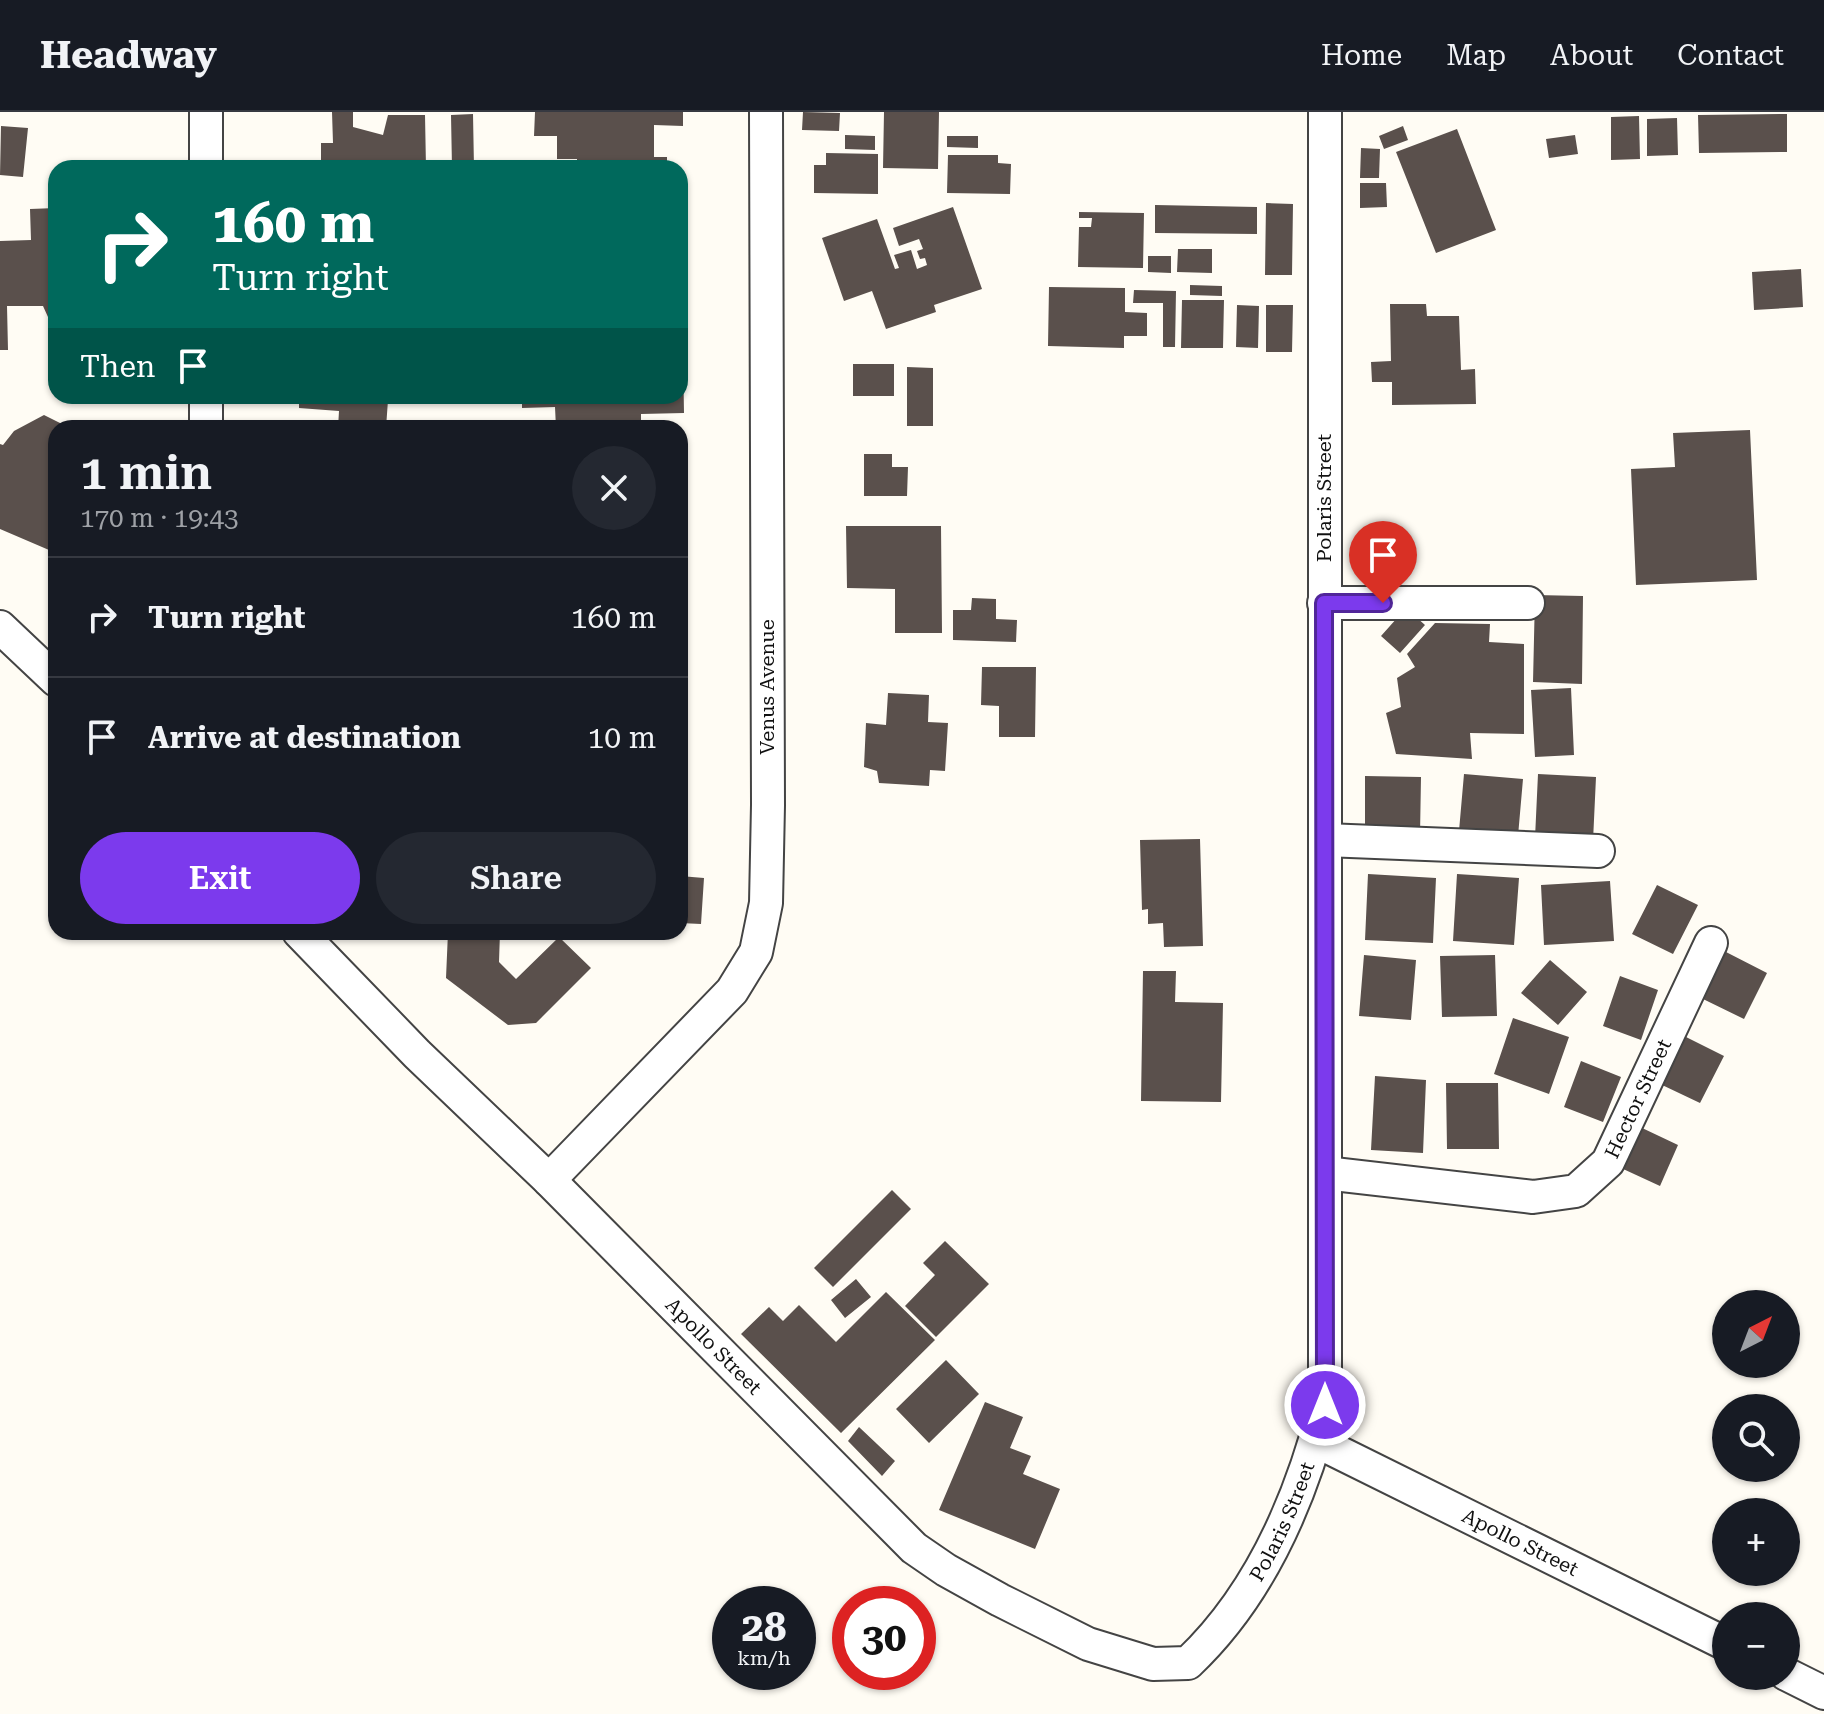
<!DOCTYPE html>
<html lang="en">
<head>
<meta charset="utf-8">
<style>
  :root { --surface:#171b24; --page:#242831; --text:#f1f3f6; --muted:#9ea1a6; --line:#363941; --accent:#7c3aed }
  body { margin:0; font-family:"Roboto Serif",serif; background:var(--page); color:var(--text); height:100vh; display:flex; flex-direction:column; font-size:30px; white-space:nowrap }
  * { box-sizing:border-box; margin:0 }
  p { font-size:26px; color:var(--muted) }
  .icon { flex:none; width:44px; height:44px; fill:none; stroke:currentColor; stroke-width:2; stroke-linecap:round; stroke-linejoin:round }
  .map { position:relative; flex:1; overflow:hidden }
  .details { position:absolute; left:48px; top:308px; width:640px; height:520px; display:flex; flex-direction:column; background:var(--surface); border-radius:24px; box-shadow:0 2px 6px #0004 }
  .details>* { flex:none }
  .guide { position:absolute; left:48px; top:48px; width:640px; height:244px; border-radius:24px; box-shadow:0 2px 6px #0004; background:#00695c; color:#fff; overflow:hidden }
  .needle { width:52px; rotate:42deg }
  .buttons { position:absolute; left:1712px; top:1178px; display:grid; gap:16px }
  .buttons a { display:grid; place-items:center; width:88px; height:88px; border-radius:50%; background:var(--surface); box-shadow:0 2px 6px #0004; font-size:40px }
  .speed { position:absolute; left:712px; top:1474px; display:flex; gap:16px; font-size:40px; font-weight:700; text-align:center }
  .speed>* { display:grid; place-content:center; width:104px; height:104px; border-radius:50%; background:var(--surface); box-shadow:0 2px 6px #0004; line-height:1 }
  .speed small { font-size:20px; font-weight:400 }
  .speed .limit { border:12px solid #d22; background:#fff; color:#111 }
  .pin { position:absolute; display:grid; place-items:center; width:68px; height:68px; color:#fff; margin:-82px -34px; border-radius:50% 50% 50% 0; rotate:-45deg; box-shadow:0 0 8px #0007 }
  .pin .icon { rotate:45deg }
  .me { position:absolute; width:88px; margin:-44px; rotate:0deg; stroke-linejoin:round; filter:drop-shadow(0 0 6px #0008) }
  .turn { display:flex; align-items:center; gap:28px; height:168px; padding:0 32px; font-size:36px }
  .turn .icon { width:104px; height:104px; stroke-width:2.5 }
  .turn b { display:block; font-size:56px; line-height:68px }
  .then { display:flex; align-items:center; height:76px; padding:0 32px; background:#0003; gap:16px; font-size:30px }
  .round { display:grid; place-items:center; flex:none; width:84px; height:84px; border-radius:42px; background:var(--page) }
  .headline { display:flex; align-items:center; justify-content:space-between; height:136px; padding:0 32px }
  h1 { font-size:48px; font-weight:600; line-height:60px }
  .primary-button { display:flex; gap:16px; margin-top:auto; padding:16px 32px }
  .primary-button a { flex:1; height:92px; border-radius:48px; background:var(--accent); color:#fff; font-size:32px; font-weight:600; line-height:92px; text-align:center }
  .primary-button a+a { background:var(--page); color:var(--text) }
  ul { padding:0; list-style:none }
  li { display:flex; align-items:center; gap:24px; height:120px; padding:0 32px; border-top:2px solid var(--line) }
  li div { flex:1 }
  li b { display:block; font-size:30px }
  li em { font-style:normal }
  header { display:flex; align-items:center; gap:48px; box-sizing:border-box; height:112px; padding:0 40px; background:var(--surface); border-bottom:2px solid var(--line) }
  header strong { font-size:38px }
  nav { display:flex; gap:44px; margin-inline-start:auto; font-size:28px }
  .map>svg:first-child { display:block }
  .building { fill:#5a504c }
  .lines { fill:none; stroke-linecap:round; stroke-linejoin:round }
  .street-casing { stroke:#444; stroke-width:36 }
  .street { stroke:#fff; stroke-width:32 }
  .route-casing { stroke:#51269a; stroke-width:20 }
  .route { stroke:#7c3aed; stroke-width:14 }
  .labels { text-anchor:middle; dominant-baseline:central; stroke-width:8; stroke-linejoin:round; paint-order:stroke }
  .street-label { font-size:20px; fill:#111; stroke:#fff }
</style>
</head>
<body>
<header>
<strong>Headway</strong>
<nav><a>Home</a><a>Map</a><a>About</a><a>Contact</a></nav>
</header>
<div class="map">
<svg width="1824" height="1602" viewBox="0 0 1824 1602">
  <rect width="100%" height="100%" fill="#fffcf4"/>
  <path class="building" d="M332 0H353V15L383 23 388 3H425L426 56H321V31H333Z
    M535 0H683V14L654 13V45H667V56H577V47H557V24H534Z
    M803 0 840 1 839 19 802 18Z
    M884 0H939L938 57 883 56Z
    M473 2 474 56H452L451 3Z
    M1787 2V40L1699 41 1698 3Z
    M1639 4 1640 47 1611 48V5Z
    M1677 6 1678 43 1647 44V7Z
    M1 14 28 16 23 65 0 63Z
    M1403 14 1408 28 1384 37 1379 24Z
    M1457 17 1496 118 1436 141 1396 40Z
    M845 23 875 24V38L845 37Z
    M1575 23 1578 42 1549 46 1546 27Z
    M947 24H978V36L947 35Z
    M1361 36 1380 37 1379 66H1360Z
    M826 41 878 42V82L814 81V53H826Z
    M948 43H998V51L1011 52 1010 82 947 81Z
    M1360 71H1386L1387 95 1360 96Z
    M1266 91 1293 92 1292 163H1265Z
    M1155 93 1257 95V122L1155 121Z
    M953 95 982 177 934 193 936 200 886 217 872 179 844 189 822 126 877 107 895 157 899 156 894 143 911 138 917 157 927 153 925 146 920 147 917 139 923 137 919 127 899 134 893 116Z
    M56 96V204L48 205 43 194H7L8 238H0V129L31 128 30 97Z
    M1079 100 1144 101 1143 156 1078 155 1079 115H1091L1092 106H1079Z
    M1178 137H1212V161L1177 160Z
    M1148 144H1171V161L1148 160Z
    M1801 157 1803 195 1754 198 1752 160Z
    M1190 173 1222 174V184L1190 183Z
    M1049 175 1125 176V200L1147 201V224H1124V236L1048 234Z
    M1134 178 1176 179 1175 235H1163V191H1133Z
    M1182 188H1224L1223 236H1181Z
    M1390 192H1426L1427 204H1459L1461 258 1475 257 1476 292 1392 293V270H1372L1371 250 1391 249Z
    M1237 193 1259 194 1258 236 1236 235Z
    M1266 193H1293L1292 240H1266Z
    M680 243H683L684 301 641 302V316H556L555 295 522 296V284H680Z
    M853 252H894V284H853Z
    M907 255 933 256V314H907Z
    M299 284 388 288 386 316H338L339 299 299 296Z
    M44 303 70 316H56V422L49 438 0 417V332L3 333 14 319Z
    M1750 318 1757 468 1636 473 1631 357 1675 355 1673 321Z
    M864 342H892V355H908L907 384H864Z
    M846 414H941L942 521H895V477L847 476Z
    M1535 483 1583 484 1582 572 1533 570Z
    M972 486 996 487V507L1017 508 1016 530 953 528V498H971Z
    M1406 496 1425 513 1400 541 1381 524Z
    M1435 511 1490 512 1489 530 1524 532V622L1470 621 1472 647 1396 642 1386 601 1401 595 1397 566 1415 555 1407 542Z
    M982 555H1036L1035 625H999V594L981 593Z
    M1571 576 1574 643 1535 645 1531 578Z
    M888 581 929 583 928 610 948 611 945 659 930 658 929 674 879 671 877 659 864 655 866 611 886 613Z
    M1464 662 1523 667 1518 724 1459 719Z
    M1538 662 1596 665 1593 729 1535 726Z
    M1365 664 1421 665 1420 723 1365 722Z
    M1200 727 1203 834 1164 835 1163 811 1148 812V797L1142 798 1140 728Z
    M1368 762 1436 766 1433 831 1365 828Z
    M1457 762 1519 766 1514 833 1453 829Z
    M680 764 704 766 701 812 680 811Z
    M1610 769 1614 829 1544 833 1541 773Z
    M1657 773 1698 793 1673 842 1632 822Z
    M448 820H500L499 850 516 867 559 825 591 856 536 911 508 913 446 866Z
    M1726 840 1767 861 1744 907 1703 887Z
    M1364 843 1416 848 1411 908 1359 904Z
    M1495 843 1497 904 1442 905 1440 844Z
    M1550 848 1587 880 1558 913 1521 881Z
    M1143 859H1176L1175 890 1223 891 1221 990 1141 989Z
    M1620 864 1658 878 1641 928 1603 914Z
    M1513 906 1569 925 1549 982 1494 962Z
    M1684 924 1724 944 1700 991 1660 972Z
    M1581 949 1621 965 1603 1010 1564 995Z
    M1375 964 1426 968 1423 1041 1371 1038Z
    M1446 971H1498L1499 1037H1447Z
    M1640 1015 1678 1033 1660 1074 1621 1056Z
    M892 1078 911 1097 833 1175 814 1156Z
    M945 1129 989 1172 936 1225 905 1194 935 1163 923 1151Z
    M856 1167 871 1185 845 1206 831 1188Z
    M886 1180 935 1228 841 1321 741 1222 769 1195 783 1209 799 1193 836 1230Z
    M946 1248 979 1282 929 1331 896 1297Z
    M985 1290 1023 1305 1010 1336 1031 1344 1023 1362 1060 1377 1035 1437 939 1398Z
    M859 1315 895 1349 882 1364 848 1329Z"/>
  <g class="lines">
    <defs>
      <g id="street">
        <path d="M206 56V0"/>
        <path d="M206 316V284"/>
        <path d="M1324 491H1528"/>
        <path d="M0 515 56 568"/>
        <path d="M1325 728 1598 739"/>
        <path id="s1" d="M299 820 417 942 549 1068 914 1436 946 1458 1000 1488 1088 1532 1153 1552 1188 1551C1260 1483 1301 1387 1325 1293V0"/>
        <path id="s2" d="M1325 1061 1533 1085 1576 1079 1608 1050 1711 831"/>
        <path d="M549 1068 732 879 756 840 766 791 768 693 766 0"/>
        <path id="s3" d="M1316 1329 1726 1532"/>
        <path d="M1786 1562 1824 1581"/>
      </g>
    </defs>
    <use href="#street" class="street-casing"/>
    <use href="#street" class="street"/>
  </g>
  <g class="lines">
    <defs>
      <path id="route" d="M1325 1293 1324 491H1383"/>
    </defs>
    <use href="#route" class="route-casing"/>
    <use href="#route" class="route"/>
  </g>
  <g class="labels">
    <g class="street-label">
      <text transform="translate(1324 386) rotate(-90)">Polaris Street</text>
      <text transform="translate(767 575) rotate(-90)">Venus Avenue</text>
      <text stroke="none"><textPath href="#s2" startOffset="366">Hector Street</textPath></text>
      <text stroke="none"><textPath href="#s1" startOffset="586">Apollo Street</textPath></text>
      <text stroke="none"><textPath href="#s1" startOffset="1344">Polaris Street</textPath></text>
      <text stroke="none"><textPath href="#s3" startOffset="228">Apollo Street</textPath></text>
    </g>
  </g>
</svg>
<div class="buttons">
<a><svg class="needle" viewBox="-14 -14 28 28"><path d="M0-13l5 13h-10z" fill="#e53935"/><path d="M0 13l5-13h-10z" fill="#9ea1a6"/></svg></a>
<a><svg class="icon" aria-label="search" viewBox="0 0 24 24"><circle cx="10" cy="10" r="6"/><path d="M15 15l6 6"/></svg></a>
<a>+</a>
<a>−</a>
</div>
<div class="speed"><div>28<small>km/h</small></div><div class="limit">30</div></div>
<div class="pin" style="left:1383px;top:491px;background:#d93025"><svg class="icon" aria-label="arrive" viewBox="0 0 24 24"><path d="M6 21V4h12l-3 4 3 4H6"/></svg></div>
<svg class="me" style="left:1325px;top:1293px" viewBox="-20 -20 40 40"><circle r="17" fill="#7c3aed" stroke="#fff" stroke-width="3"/><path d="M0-11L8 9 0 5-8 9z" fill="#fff"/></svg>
<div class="guide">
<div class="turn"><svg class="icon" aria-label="right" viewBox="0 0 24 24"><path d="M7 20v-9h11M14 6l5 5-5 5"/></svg><div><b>160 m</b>Turn right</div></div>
<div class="then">Then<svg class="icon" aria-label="arrive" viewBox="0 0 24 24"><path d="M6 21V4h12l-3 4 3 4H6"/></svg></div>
</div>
<section class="details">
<div class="headline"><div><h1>1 min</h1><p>170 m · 19:43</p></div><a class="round"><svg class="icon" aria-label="close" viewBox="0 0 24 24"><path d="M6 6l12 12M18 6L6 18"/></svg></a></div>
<ul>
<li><svg class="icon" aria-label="right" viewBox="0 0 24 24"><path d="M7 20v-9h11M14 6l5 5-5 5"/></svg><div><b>Turn right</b></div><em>160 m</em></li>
<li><svg class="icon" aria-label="arrive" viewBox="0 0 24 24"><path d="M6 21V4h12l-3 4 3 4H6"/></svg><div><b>Arrive at destination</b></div><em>10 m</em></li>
</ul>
<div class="primary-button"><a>Exit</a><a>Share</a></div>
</section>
</div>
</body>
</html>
